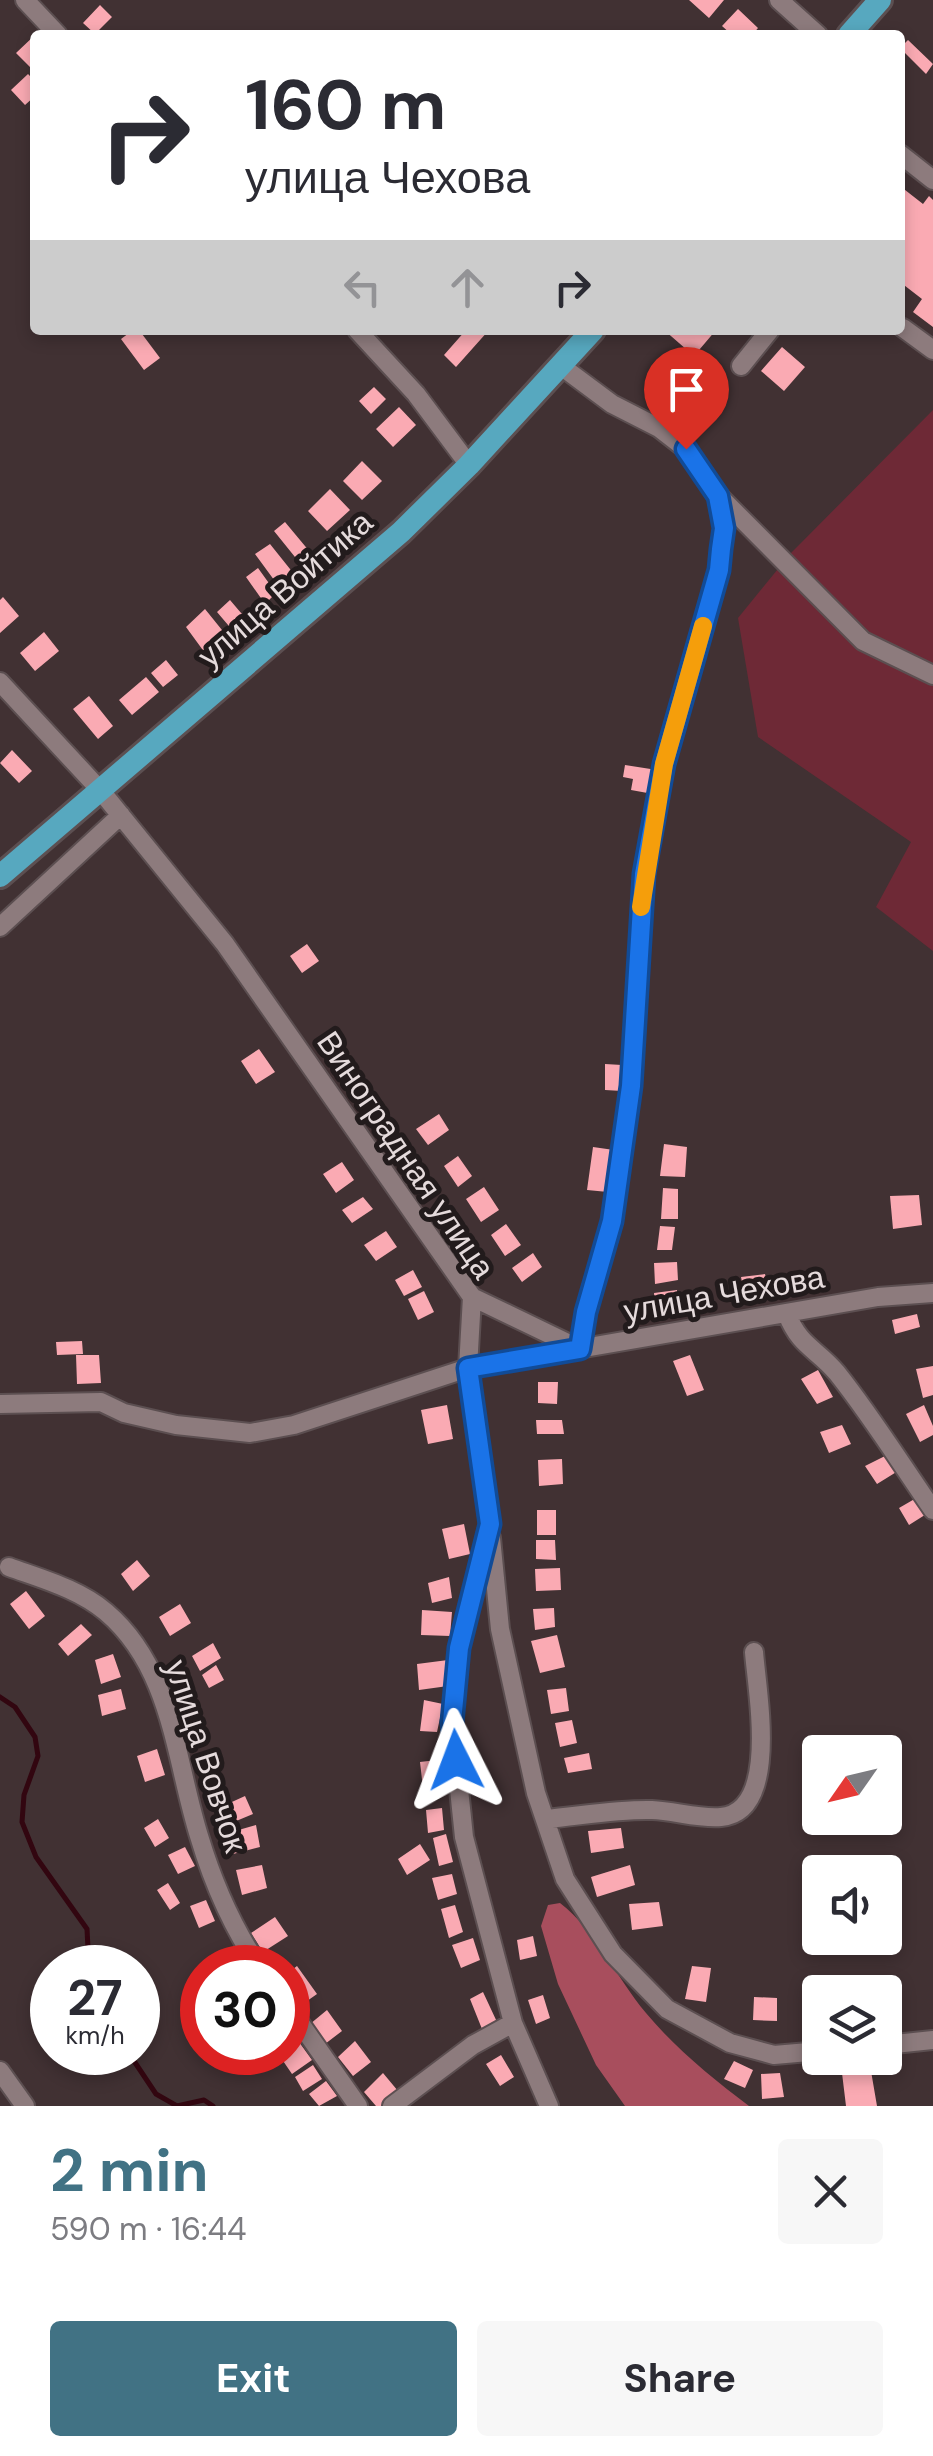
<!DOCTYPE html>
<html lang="en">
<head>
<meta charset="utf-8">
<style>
  :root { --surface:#fff; --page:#f7f7f7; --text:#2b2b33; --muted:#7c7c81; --accent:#417284 }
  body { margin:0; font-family:"DM Sans",sans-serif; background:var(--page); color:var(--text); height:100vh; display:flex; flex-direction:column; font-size:38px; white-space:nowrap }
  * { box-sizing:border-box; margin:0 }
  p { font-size:32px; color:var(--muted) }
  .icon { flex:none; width:55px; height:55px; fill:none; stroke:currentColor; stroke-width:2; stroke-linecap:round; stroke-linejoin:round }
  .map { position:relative; height:2106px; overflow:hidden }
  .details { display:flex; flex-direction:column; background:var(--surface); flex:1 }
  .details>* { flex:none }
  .banner { position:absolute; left:30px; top:30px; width:875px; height:305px; border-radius:10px; box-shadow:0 5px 15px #0003; background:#fff; color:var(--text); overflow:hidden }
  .needle { width:65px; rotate:236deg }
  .buttons { position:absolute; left:802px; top:1735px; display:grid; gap:20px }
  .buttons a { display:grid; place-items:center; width:100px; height:100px; border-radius:10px; background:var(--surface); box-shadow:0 5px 15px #0003; font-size:50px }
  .speed { position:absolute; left:30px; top:1945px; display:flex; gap:20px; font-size:50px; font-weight:700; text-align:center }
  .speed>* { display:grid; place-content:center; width:130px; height:130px; border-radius:50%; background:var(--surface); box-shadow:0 5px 15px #0003; line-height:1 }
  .speed small { font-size:25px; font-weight:400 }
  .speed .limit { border:15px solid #d22; background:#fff; color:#111 }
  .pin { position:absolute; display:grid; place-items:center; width:85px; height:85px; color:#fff; margin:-102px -42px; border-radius:50% 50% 50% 0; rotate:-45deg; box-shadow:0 0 10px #0007 }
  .pin .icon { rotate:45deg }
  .me { position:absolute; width:110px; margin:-55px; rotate:357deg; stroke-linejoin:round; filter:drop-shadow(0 0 8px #0008) }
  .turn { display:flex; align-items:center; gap:35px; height:210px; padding:0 50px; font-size:45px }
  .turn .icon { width:130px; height:130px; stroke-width:2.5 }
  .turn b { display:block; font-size:70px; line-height:85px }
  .lanes { display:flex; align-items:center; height:95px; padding:0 50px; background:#0003; justify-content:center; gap:50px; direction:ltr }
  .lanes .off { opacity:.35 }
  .round { display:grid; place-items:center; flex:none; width:105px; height:105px; border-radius:10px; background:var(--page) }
  .summary { display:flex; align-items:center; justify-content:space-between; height:170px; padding:0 50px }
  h1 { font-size:60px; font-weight:700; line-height:75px; color:var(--accent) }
  .button { display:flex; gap:20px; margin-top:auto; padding:20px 50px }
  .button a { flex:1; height:115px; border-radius:10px; background:var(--accent); color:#fff; font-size:40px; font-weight:700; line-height:115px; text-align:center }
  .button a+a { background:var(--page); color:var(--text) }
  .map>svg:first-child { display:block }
  .green { fill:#6e2936 }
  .forest { fill:#a84e5d }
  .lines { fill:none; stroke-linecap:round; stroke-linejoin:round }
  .stream { stroke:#320610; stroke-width:5 }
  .building { fill:#faaab3 }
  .minor-casing { stroke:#5c4f51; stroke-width:22 }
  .major-casing { stroke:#5c4f51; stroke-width:28 }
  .minor { stroke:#8d7b7d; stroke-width:18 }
  .major { stroke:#57a8bf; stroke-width:22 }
  .route-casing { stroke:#114b97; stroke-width:25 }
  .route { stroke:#1a73e8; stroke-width:18 }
  .slow { stroke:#f59e0b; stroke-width:18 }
  .labels { text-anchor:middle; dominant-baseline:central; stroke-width:10; stroke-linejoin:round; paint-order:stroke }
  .street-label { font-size:32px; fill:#e5dbdc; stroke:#221b1c }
</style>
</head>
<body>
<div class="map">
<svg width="933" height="2106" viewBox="0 0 933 2106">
  <rect width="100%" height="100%" fill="#413133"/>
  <path class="green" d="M933 410V951L876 907 911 842 758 737 738 618 791 553Z"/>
  <path class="forest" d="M560 1903C597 1932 616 1977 646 2013 675 2048 713 2079 749 2106H625L596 2065 558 1984 541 1926 548 1905Z"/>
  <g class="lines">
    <path class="stream" d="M0 1697 15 1707 35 1737 38 1756 24 1795 22 1822 36 1857 87 1929 89 1968
      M128 2052 156 2094 177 2106 204 2100 213 2106"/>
  </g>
  <path class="building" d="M689 0H724L709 18Z
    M100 5 112 17 95 34 83 23Z
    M738 9 758 28 752 35H732L722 26Z
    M35 35V64L31 68 16 53Z
    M908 40 933 64 926 74 900 48Z
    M28 74 35 81V96L25 105 11 90Z
    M900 186 923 204 929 196 933 200V327L913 312 922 299 900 282Z
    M133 330H139L160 358 144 370 121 339Z
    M466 330H489L456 367 444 355Z
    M664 330H716L694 356Z
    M782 347 805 367 784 391 761 371Z
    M698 357 725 381 715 392 688 368Z
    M374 387 386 399 371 414 359 401Z
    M399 407 416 425 393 447 376 429Z
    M362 461 382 481 362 500 343 481Z
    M330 489 350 510 327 531 308 511Z
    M285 522 310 552 299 562 274 531Z
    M270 544 294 574 277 584 255 554Z
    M258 568 276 593 265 604 246 577Z
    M3 597 19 616 0 633V600Z
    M230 600 247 620 234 632 217 612Z
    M205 609 226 635 205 653 186 627Z
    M44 632 59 651 35 671 20 653Z
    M166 660 178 675 163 687 151 673Z
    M146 677 159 692 132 715 119 700Z
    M89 696 113 726 98 739 73 709Z
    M12 750 32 771 19 783 0 763Z
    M625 765 657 770 653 794 631 790 633 779 623 777Z
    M307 944 319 961 302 973 290 956Z
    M259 1049 275 1072 256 1084 241 1061Z
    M605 1064 622 1065V1091L605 1090Z
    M439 1114 449 1130 428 1145 416 1129Z
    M664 1144 687 1147 685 1177 660 1176Z
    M593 1147 614 1150 608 1192 587 1190Z
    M458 1156 472 1176 458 1187 444 1166Z
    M342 1162 354 1180 336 1193 323 1174Z
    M484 1187 499 1210 481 1222 466 1199Z
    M663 1188 678 1189V1219H661Z
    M919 1195 922 1225 893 1229 890 1196Z
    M363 1197 373 1209 352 1223 342 1210Z
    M506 1224 521 1245 505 1256 491 1235Z
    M660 1226 675 1227 672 1250H657Z
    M386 1231 397 1247 376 1261 364 1245Z
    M533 1253 542 1267 522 1282 512 1268Z
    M677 1262 678 1280 655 1284 654 1263Z
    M413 1270 422 1287 404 1296 395 1280Z
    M765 1274 770 1298 746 1302 741 1277Z
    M677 1290 678 1313 656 1317 654 1293Z
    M424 1291 434 1312 418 1320 408 1299Z
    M917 1314 920 1327 895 1334 892 1320Z
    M82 1341 83 1354 57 1355 56 1342Z
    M76 1355H99L101 1383 77 1384Z
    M690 1355 704 1390 687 1396 673 1361Z
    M933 1366V1395L923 1398 916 1369Z
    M818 1370 833 1397 817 1404 801 1379Z
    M538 1382H558L557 1404 538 1403Z
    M447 1405 453 1439 428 1444 421 1410Z
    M924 1405 933 1426V1435L920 1442 906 1414Z
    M536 1420H562L564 1434H537Z
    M842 1425 851 1444 829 1453 820 1432Z
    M887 1455 898 1471 877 1484 865 1466Z
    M562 1459 563 1484 539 1486 538 1460Z
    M918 1497 928 1513 909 1525 899 1508Z
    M537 1510H556V1535H537Z
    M464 1524 470 1554 449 1559 442 1529Z
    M536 1540H555L556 1560 536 1559Z
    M137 1560 150 1576 133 1591 121 1574Z
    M560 1568 561 1590 536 1591 535 1569Z
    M449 1577 452 1598 432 1603 428 1583Z
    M26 1591 45 1616 29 1629 10 1604Z
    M180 1604 191 1623 170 1636 159 1617Z
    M554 1608 555 1627 535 1630 533 1609Z
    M422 1610 452 1612 450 1636 421 1635Z
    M81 1624 92 1635 68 1656 58 1644Z
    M557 1635 565 1667 540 1673 531 1641Z
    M213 1643 221 1658 200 1671 192 1656Z
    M113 1654 121 1677 101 1684 95 1660Z
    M448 1660V1686L419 1690 417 1664Z
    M216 1665 224 1680 209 1688 202 1675Z
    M566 1688 569 1711 551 1714 547 1690Z
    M121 1689 126 1709 102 1716 98 1695Z
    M424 1700 443 1704 437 1732 420 1731Z
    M572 1720 577 1743 560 1747 555 1723Z
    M157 1749 165 1775 145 1782 137 1756Z
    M589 1753 592 1769 568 1773 564 1758Z
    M437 1760 440 1785 423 1788 420 1762Z
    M245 1796 253 1814 229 1824 223 1806Z
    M442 1808 444 1830 428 1833 426 1810Z
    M158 1819 169 1838 155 1847 144 1828Z
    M256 1825 260 1847 233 1854 228 1833Z
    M621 1828 624 1848 591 1853 588 1831Z
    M446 1834 453 1862 439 1866 433 1838Z
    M420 1844 430 1860 407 1875 398 1859Z
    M185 1847 195 1866 178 1874 168 1855Z
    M262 1865 267 1888 242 1895 236 1870Z
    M630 1865 635 1885 597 1897 591 1877Z
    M452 1874 457 1894 438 1900 432 1878Z
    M168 1883 180 1903 170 1910 157 1890Z
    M206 1900 215 1921 199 1928 190 1906Z
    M659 1902 663 1926 632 1930 629 1904Z
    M455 1905 463 1932 449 1938 441 1909Z
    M275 1917 288 1936 263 1952 251 1933Z
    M533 1936 537 1956 520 1960 517 1940Z
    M473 1938 480 1960 461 1968 452 1945Z
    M233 1948 247 1968H224L218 1958Z
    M297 1966 317 1994 300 2006 288 1988V1973Z
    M692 1966 711 1968 706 2002 685 1999Z
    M483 1992 497 2022 482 2029 470 1999Z
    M543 1995 550 2018 536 2024 528 2000Z
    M754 1997 777 1998V2021L753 2020Z
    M327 2010 342 2031 325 2044 310 2024Z
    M355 2041 371 2062 353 2076 338 2057Z
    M299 2042 312 2060 292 2074 279 2055Z
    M501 2055 514 2077 500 2086 486 2064Z
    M734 2061 753 2070 745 2088 724 2079Z
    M313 2065 322 2079 303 2091 295 2077Z
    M871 2071 877 2106H846L842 2073Z
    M383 2073 398 2091 381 2106H376L364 2092Z
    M780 2073 784 2097 762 2099 761 2074Z
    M326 2081 337 2096 319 2106 309 2094Z"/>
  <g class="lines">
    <defs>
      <path id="minor" d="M25 0 58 35
        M779 0 818 35
        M900 154 933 180
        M903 328 933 350
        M357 330 416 394 469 465
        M741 366 770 330
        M719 496 863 641 933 675
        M0 682 101 791 225 944 472 1297 468 1368 489 1524 459 1648 452 1722 464 1837 513 2023 549 2106
        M0 927 121 815
        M472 1297 580 1349 586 1312 612 1221 631 1086 644 874 664 764 719 569 724 528 719 496 686 449 659 428 612 404 561 366
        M787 1314C800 1347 816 1348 837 1373 872 1417 901 1464 933 1510
        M0 1404 101 1402 124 1413 176 1425 250 1433 294 1425 468 1368 878 1297 933 1293
        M491 1538 500 1629 536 1793 565 1879 613 1954 667 2009 730 2043 774 2055 820 2051
        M9 1567C42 1579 79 1589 106 1612 172 1668 175 1759 199 1836 213 1883 232 1927 260 1968
        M545 1819C580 1816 617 1809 652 1810 675 1811 699 1819 721 1817 780 1812 757 1692 754 1652
        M288 2006 358 2106
        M885 2045 933 2040
        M0 2071 25 2106
        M392 2106 473 2045 513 2023"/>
      <path id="major" d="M849 35 880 0
        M0 876 401 532 469 465 593 330"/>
    </defs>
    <use href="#minor" class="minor-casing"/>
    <use href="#major" class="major-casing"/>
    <use href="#minor" class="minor"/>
    <use href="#major" class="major"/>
  </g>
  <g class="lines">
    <defs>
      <path id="route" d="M456 1760 452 1722 459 1648 490 1524 468 1368 580 1349 586 1312 612 1221 631 1086 644 874 664 764 719 570 721 549 724 528 718 496 686 449"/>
    </defs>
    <use href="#route" class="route-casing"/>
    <use href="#route" class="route"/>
    <path class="slow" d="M641 907 664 764 703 626"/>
  </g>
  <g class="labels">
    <g class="street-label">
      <text transform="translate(285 589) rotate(-41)">улица Войтика</text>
      <text transform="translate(406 1155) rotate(56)">Виноградная улица</text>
      <text transform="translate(724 1294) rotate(-10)">улица Чехова</text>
      <text transform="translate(206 1756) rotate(72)">улица Вовчок</text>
    </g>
  </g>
</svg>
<div class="buttons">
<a><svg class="needle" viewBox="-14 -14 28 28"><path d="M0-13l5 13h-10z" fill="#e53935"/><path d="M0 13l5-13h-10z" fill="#7c7c81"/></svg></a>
<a><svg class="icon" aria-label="sound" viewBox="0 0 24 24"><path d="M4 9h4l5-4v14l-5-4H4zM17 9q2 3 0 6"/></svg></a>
<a><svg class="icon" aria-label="layers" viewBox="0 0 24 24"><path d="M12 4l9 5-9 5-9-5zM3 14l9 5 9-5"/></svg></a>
</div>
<div class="speed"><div>27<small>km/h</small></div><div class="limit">30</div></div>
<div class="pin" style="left:686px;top:449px;background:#d93025"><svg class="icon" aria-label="arrive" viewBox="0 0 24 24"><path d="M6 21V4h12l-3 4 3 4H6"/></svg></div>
<svg class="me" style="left:456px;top:1760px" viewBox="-20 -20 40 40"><path d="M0-17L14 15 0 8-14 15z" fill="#1a73e8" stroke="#fff" stroke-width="4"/></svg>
<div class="banner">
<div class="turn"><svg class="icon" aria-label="right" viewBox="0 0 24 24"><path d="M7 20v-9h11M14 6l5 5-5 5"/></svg><div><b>160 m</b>улица Чехова</div></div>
<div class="lanes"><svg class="icon off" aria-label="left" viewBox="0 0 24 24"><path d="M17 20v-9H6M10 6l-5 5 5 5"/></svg><svg class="icon off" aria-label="ahead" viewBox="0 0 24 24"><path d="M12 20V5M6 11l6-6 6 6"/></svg><svg class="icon" aria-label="right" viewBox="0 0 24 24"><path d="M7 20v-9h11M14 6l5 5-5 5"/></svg></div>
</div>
</div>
<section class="details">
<div class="summary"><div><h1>2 min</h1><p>590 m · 16:44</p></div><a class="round"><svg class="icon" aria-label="close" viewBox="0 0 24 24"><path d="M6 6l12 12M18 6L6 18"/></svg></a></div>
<div class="button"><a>Exit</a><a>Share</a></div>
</section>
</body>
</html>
